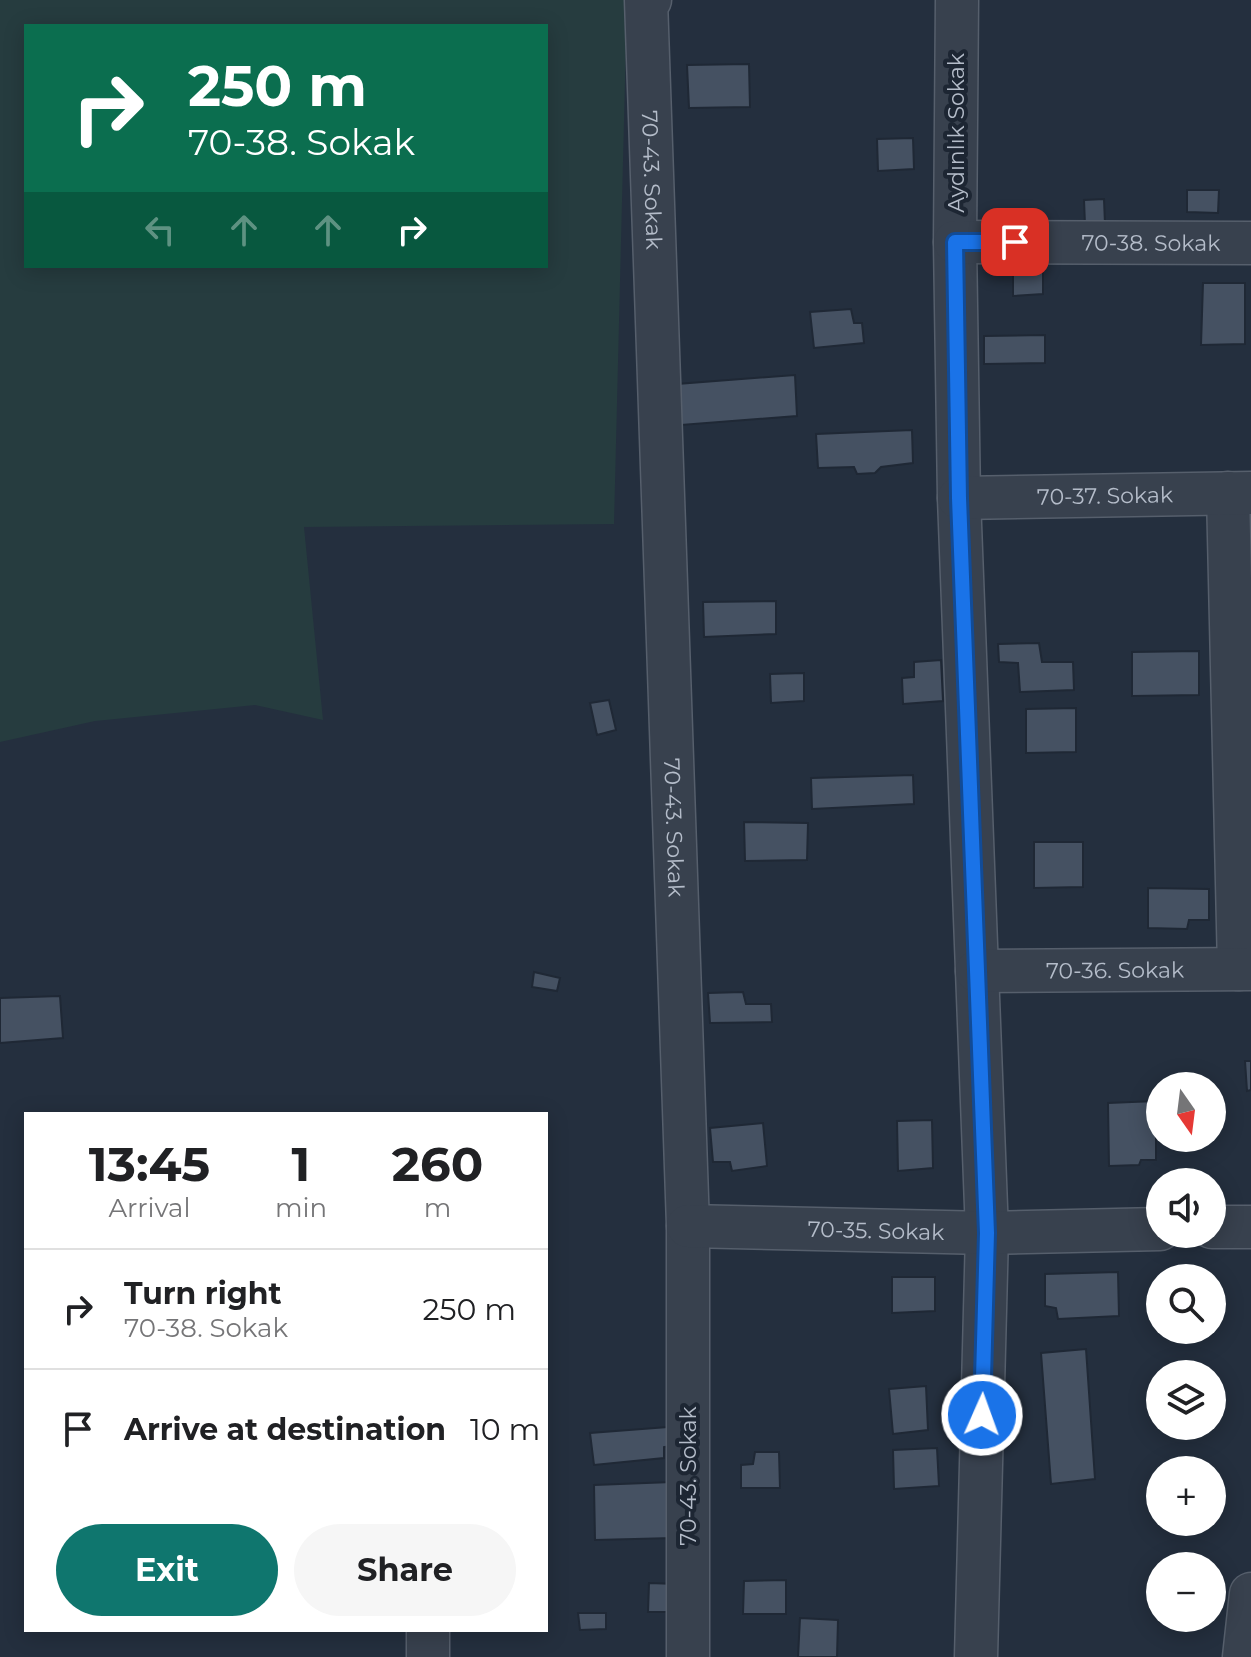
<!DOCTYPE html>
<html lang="en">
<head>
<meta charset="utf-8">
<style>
  :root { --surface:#fff; --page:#f6f6f6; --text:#202124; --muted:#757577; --line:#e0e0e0; --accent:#0f766e }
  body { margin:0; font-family:Montserrat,sans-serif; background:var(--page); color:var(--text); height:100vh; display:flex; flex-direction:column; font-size:30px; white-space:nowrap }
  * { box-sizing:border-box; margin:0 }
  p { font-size:26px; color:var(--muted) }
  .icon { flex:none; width:44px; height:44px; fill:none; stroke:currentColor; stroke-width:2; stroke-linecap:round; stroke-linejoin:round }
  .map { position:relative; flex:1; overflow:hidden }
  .panel { position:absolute; left:24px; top:1112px; width:524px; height:520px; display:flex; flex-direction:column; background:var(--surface); border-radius:0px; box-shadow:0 4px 20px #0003 }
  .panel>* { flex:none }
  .top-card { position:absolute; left:24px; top:24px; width:524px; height:244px; border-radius:0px; box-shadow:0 4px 20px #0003; background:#0b6e4f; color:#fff; overflow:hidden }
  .needle { width:52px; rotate:166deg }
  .tools { position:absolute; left:1146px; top:1072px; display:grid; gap:16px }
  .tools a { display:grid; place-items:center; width:80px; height:80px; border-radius:50%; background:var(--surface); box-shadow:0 4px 20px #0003; font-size:40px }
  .pin { position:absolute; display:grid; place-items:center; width:68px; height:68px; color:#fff; margin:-34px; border-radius:16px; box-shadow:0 4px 12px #0006 }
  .me { position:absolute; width:88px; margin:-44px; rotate:2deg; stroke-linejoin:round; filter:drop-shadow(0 0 6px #0008) }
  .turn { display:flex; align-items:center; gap:28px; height:168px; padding:0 32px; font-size:36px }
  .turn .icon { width:104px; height:104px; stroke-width:2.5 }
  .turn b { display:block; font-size:56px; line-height:68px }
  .lanes { display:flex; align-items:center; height:76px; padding:0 32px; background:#0003; justify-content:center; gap:40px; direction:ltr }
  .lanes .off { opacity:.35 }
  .eta { display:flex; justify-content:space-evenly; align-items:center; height:136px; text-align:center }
  .eta b { font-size:48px; font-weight:700; line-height:56px }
  .button { display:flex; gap:16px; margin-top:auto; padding:16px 32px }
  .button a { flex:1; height:92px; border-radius:48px; background:var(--accent); color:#fff; font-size:32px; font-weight:700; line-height:92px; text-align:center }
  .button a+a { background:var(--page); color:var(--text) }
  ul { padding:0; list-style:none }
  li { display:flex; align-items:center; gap:24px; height:120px; padding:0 32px; border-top:2px solid var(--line) }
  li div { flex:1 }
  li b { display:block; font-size:30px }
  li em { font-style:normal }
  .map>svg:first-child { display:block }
  .green { fill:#263c3f; fill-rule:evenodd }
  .building { fill:#455162; stroke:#1f2835; stroke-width:2 }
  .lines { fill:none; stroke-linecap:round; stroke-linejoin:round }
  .minor-casing { stroke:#565f6c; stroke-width:45 }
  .minor { stroke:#38414e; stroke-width:42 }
  .route-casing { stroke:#114b97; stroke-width:20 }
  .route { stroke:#1a73e8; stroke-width:14 }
  .labels { text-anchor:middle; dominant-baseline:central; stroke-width:8; stroke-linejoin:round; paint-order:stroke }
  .street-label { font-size:22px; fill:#b4bcc9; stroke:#1d2633 }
</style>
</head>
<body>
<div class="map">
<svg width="1251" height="1657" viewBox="0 0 1251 1657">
  <rect width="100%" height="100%" fill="#242f3e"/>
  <path class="green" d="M0 0H627L614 524 304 527 323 720 255 705 95 721 0 742ZM26 26H546V266H26Z"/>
  <path class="building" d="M749 64 750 107 689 108 687 65Z
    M913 138 914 169 878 171 877 139Z
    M1187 190H1219L1218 213 1187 212Z
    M1104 199 1105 224 1085 225 1084 200Z
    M1013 267H1043V294L1013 296Z
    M1203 283H1245V344L1201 345Z
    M851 309 854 323H862L864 343 814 348 810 312Z
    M1045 335V363L984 364V336Z
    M795 375 797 416 681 425 677 384Z
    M912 430 913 463 881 467 875 473 857 474 854 467 818 468 816 434Z
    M776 601V634L704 637 703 602Z
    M1039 643 1042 662H1073L1074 690 1020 692 1018 663 999 662 998 644Z
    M1199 651V695L1132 696V652Z
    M941 660 943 701 903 704 902 678 914 677V662Z
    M804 673V701L771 703 770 674Z
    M609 700 616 730 597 735 590 703Z
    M1076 708V752L1026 753V709Z
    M913 775 914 804 812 809 811 778Z
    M744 822 808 823 807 860 745 861Z
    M1034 842H1083V887L1034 888Z
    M1148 888 1209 889V920H1189L1187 929 1148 928Z
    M534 972 560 978 557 991 532 987Z
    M743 992 746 1004H771L772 1022 710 1023 708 993Z
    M60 996 63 1038 0 1043V998Z
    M1245 1061H1251V1090L1247 1091Z
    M1156 1101V1160H1141L1139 1165 1109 1166 1108 1103Z
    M932 1120 933 1168 898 1171 897 1121Z
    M763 1123 767 1166 732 1171 730 1162H713L710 1128Z
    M1118 1272 1119 1316 1058 1319 1056 1308 1045 1306V1274Z
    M892 1277H935V1311L892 1313Z
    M1086 1349 1095 1479 1051 1484 1041 1353Z
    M926 1386 928 1430 893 1434 889 1389Z
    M681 1426 683 1444 664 1447V1458L594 1465 590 1433Z
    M937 1448 939 1486 894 1489 893 1450Z
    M755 1452H779L780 1488H741V1465L753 1464Z
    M672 1482 674 1538 595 1540 594 1485Z
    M786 1580V1614H743L744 1581Z
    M649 1583 677 1584 675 1612H648Z
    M578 1613H606V1629L580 1630Z
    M800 1618 838 1620 837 1657H798Z"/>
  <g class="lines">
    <defs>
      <g id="minor">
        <path id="s1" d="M650 0H646L688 1226V1657"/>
        <path d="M957 0 955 242 959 498 987 1233 976 1657"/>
        <path id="s2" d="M955 242 1251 243"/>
        <path d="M1228 493 1239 969"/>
        <path id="s3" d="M959 498 1251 493"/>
        <path id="s4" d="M977 971 1251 969"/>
        <path id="s5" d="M688 1226 987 1233 1160 1229"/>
        <path d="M1212 1227H1251"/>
        <path d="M428 1657V1630"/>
        <path d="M1244 1657 1251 1594"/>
      </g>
    </defs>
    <use href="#minor" class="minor-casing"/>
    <use href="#minor" class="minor"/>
  </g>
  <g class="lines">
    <defs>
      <path id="route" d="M982 1415 987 1233 959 498 955 242H1015"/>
    </defs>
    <use href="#route" class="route-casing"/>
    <use href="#route" class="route"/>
  </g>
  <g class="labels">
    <g class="street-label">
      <text transform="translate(956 133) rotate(-90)">Aydınlık Sokak</text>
      <text stroke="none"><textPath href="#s1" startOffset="184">70-43. Sokak</textPath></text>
      <text stroke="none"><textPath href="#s2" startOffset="196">70-38. Sokak</textPath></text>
      <text stroke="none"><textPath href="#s3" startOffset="146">70-37. Sokak</textPath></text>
      <text stroke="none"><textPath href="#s1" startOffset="832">70-43. Sokak</textPath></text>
      <text stroke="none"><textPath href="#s4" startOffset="138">70-36. Sokak</textPath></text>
      <text stroke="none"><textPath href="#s5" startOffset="188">70-35. Sokak</textPath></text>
      <text transform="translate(688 1476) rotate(-90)">70-43. Sokak</text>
    </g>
  </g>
</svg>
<div class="tools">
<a><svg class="needle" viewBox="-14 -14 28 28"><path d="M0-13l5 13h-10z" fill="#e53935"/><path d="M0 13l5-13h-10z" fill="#757577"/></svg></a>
<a><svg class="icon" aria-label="sound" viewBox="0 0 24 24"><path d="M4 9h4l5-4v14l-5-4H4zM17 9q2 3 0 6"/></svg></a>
<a><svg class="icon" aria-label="search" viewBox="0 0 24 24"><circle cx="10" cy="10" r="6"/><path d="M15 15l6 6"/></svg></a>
<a><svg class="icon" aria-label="layers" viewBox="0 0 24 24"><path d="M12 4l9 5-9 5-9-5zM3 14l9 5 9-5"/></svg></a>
<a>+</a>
<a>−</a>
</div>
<div class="pin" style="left:1015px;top:242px;background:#d93025"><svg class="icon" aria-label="arrive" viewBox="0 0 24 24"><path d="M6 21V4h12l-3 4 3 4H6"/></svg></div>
<svg class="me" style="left:982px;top:1415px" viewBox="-20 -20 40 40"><circle r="17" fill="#1a73e8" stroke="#fff" stroke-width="3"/><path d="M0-11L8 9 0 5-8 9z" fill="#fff"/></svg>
<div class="top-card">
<div class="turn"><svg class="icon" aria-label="right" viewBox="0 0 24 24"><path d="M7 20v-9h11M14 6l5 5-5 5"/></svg><div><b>250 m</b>70-38. Sokak</div></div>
<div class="lanes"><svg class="icon off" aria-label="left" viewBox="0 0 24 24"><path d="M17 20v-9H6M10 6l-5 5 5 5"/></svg><svg class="icon off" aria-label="ahead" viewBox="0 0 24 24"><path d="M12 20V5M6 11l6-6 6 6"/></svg><svg class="icon off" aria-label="ahead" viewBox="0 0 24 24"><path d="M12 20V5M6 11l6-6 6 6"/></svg><svg class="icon" aria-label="right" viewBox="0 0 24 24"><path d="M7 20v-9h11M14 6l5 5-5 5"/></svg></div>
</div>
<section class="panel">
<div class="eta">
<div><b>13:45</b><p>Arrival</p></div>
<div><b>1</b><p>min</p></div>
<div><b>260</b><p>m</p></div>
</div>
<ul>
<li><svg class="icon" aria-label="right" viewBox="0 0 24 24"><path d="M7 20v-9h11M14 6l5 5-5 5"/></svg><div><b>Turn right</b><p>70-38. Sokak</p></div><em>250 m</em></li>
<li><svg class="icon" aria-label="arrive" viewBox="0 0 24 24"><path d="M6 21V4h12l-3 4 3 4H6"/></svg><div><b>Arrive at destination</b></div><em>10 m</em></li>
</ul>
<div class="button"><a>Exit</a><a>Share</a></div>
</section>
</div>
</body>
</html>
